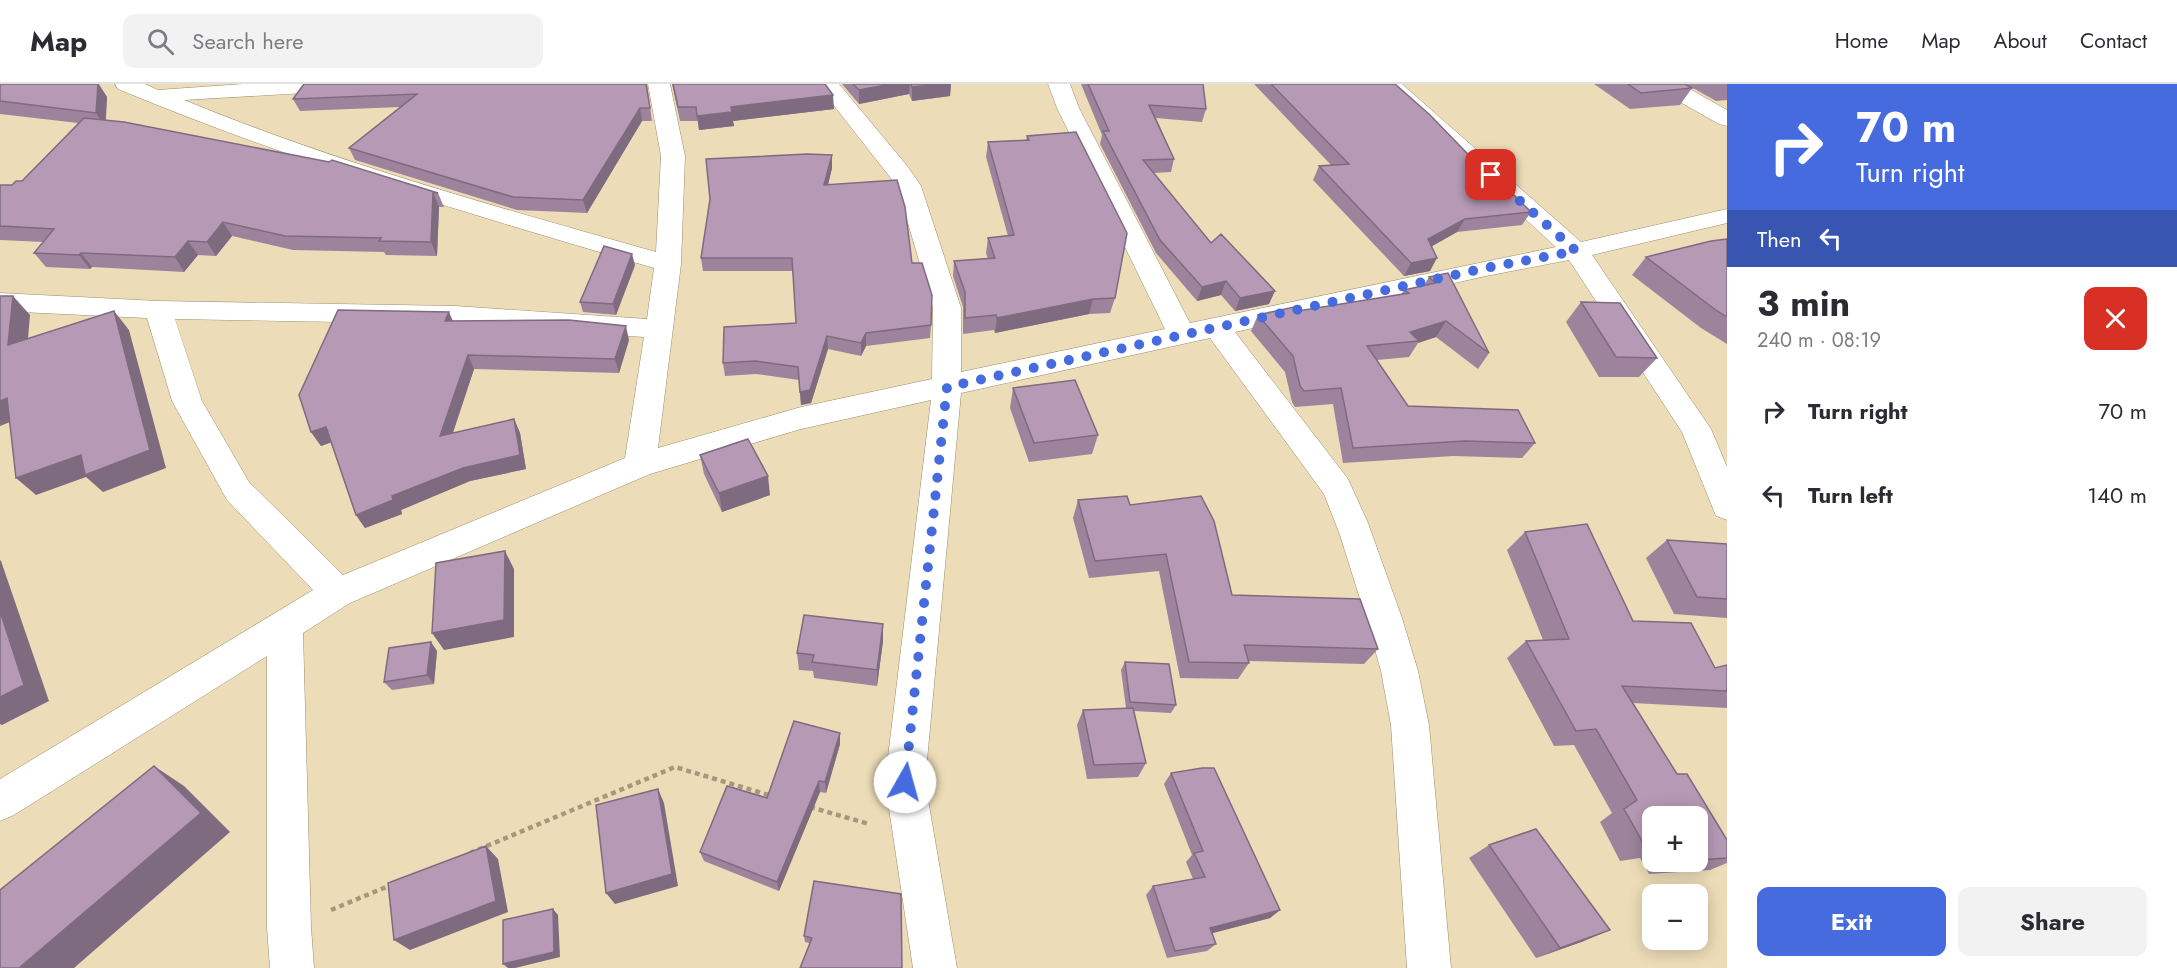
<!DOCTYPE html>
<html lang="en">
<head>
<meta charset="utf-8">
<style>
  :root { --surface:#fff; --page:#f2f2f3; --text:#2b2b33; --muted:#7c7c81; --line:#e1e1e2; --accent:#466bde }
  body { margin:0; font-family:Jost,sans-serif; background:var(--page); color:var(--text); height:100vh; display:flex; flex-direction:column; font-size:22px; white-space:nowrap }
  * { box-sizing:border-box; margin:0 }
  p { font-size:20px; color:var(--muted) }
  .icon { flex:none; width:33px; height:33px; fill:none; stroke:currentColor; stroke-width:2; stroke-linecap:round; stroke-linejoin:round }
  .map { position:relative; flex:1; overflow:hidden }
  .sheet { display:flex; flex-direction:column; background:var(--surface); width:450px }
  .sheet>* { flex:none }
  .top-card { background:#466bde; color:#fff; overflow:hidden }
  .tools { position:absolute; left:1642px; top:722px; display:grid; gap:12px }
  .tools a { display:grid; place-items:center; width:66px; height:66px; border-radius:12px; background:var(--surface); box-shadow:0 3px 15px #0003; font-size:30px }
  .pin { position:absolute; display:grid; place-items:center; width:51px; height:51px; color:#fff; margin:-26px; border-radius:12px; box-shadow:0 3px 9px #0006 }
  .me { position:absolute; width:66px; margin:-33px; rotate:7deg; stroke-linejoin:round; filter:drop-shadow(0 0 4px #0008) }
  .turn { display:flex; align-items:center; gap:21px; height:126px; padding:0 30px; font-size:27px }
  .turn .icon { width:78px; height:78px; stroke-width:2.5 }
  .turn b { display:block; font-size:42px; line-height:51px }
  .then { display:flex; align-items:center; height:57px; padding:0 30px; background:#0003; gap:12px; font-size:22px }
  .round { display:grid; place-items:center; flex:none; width:63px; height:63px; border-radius:12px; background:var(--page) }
  .head { display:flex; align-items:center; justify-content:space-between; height:102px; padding:0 30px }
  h1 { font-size:36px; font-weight:700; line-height:45px }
  .button { display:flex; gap:12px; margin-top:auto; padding:12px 30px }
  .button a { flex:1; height:69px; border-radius:12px; background:var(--accent); color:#fff; font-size:24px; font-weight:700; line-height:69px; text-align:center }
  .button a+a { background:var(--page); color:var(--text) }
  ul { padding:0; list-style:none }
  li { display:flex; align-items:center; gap:18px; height:84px; padding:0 30px }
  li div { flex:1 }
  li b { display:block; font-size:22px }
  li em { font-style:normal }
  header { display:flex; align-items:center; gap:36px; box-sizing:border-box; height:84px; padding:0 30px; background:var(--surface); border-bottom:2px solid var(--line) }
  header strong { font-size:28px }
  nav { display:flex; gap:33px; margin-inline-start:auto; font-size:21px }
  .search { width:420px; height:54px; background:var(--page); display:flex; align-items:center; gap:15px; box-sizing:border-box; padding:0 21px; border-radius:12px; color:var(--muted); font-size:22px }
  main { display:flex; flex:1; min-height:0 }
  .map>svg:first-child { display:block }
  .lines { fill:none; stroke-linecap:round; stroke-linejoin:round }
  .minor-casing { stroke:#9c8d6b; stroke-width:1 }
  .path { stroke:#a5997d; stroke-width:4.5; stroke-dasharray:5 4; stroke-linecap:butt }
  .minor { fill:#fff; fill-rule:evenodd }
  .wall { fill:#9d849c; fill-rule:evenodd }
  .shaded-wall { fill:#7f6b7f }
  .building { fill:#b699b5; stroke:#7f6b7f; stroke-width:1.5 }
  .route { stroke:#466bde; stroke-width:10; stroke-dasharray:0 18 }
</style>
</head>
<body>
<header>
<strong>Map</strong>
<div class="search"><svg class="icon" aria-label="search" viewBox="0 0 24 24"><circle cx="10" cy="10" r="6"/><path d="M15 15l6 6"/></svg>Search here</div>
<nav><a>Home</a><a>Map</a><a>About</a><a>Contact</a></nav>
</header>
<main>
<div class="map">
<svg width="1727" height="884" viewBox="0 0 1727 884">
  <rect width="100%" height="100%" fill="#ecdcb7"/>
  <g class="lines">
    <defs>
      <path id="minor" d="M115 0H145L158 6 243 0H367L364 5 356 6 184 16C337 79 497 123 656 168L661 72 648 0H670L685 72 681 180 658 364 801 323 932 295 933 224 897 102 817 0H839L908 83 921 102 961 224V288L1165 245 1057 24 1048 0H1070L1079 24 1190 239 1556 163 1378 0H1402L1581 158 1727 125V139L1592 171 1711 345 1727 383V436L1716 432 1682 348 1569 176 1486 192 1235 248 1348 395 1368 439 1402 534 1418 587 1429 641 1451 884H1407L1391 641 1381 587 1366 534 1340 451 1324 410 1210 254 961 309 925 698 957 884H913L885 698 931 316 801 345 650 390 350 519 303 549 311 843 314 884H270L267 843V572L14 731 0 737V695L313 506 227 416 172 317 147 234 0 227V209L158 217 455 222 647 235 654 184C473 131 293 78 118 5ZM175 235 455 240 644 253 625 374 343 491 249 398 202 317Z
        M1654 0H1681L1727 26V42L1719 40 1657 5Z"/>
    </defs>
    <use href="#minor" class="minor-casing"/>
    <path class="path" d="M810 723 869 740
      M470 769 675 683 772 712
      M331 826 391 801"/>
    <use href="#minor" class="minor"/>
  </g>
  <path class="wall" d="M0 0H99L107 13 106 36 438 109 444 123H439L437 172 386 171 384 168 293 166 232 152 216 172 198 171 184 188 92 183 90 185 46 183 34 169 44 158 0 156V101H12L22 97 78 39 0 30Z
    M647 0 652 37H642L587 129 517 126 355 76 349 64 400 23 300 27 293 15Z
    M672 0H825L834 25 733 37 734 42 699 46 698 37H680Z
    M842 0H951L950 12 912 17 909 10 859 20Z
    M1081 0H1203L1206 25 1202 38 1156 34 1174 75 1171 88 1154 89 1211 159 1269 220 1235 227 1221 211 1197 217 1156 169 1100 60 1102 51Z
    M1254 0H1395L1492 95 1531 128 1522 141 1457 148 1432 162 1430 187 1404 192 1313 96 1319 82H1332Z
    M1594 0H1685L1692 4 1680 21 1630 25Z
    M1686 0H1727V16L1716 17Z
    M1027 52 1115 214 1110 229 1089 230 995 249 994 246 963 250V223L953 192 954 177 988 175 986 169 988 154 1008 152 986 73 988 58 1026 56Z
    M832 71V84L828 100 912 179 931 241 930 254 866 262 861 272 828 265 811 319 801 321 799 296 756 290 725 292 723 279 796 239 793 187H703L701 174Z
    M1727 155V260L1701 244 1632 191 1646 173Z
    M635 181 616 231 583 228 580 218Z
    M1448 189 1489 269 1478 285 1436 253 1418 259 1409 273 1377 276 1408 322 1535 359 1522 374 1453 372 1343 379 1333 320 1295 323 1292 318 1285 288 1251 247 1258 231 1298 227 1401 211 1404 206 1424 201 1429 193Z
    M1581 218 1657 274 1639 293H1599L1566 238Z
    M453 237 629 256 619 289 474 285 453 349 514 335 520 349 526 385 470 397 401 426 402 430 365 444 356 431 331 358 321 362 311 348Z
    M1013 304 1098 351 1092 370 1029 378 1010 324Z
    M700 371 770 411 722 428 704 390Z
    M1078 416 1130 421 1232 511 1378 565 1364 580 1248 577 1249 579 1238 595 1180 594 1159 487 1089 494 1073 434Z
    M1525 448 1633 537 1715 584 1727 581V624L1633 619 1677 690 1727 756V779L1710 786 1649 790 1640 774 1620 777 1600 738 1612 729 1574 661 1554 662 1507 574 1526 557 1543 556 1507 466ZM1653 732H1698V777H1653Z
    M1667 456 1727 460V534L1674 530 1646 474Z
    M883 540V557L877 602 814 594 813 587 799 586 797 569Z
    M437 567 434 600 392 606 384 598Z
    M1125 578 1176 621 1171 629 1134 627 1146 679 1138 693 1087 695 1077 641 1083 626 1126 624 1121 586Z
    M840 660 826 709 820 708 779 807 704 777 700 768 767 714Z
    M1171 689 1280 826 1270 834 1212 849 1216 860 1207 867 1167 874 1146 811 1153 802 1193 795 1186 778 1192 771 1164 700Z
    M1489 761 1584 857 1536 874 1469 774Z
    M814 797 902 884 805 858 804 852Z"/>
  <path class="shaded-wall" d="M98 0 107 13 105 42 96 29Z
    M891 0H910L909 10 859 20V6Z
    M939 0H951L950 12 912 17V3Z
    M833 11 834 25 733 37 734 42 699 46 697 32 731 23Z
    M640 24 642 37 587 129 583 116Z
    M832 71V84L825 114 824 101Z
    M433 109 439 123 437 172 431 158Z
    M1465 135 1457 148 1420 169 1428 155Z
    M223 138 232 152 216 172 207 158Z
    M188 157 198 171 184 188 175 173Z
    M81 169 92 183 90 185 79 171Z
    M632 170 635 181 616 231 613 220Z
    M1437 174 1430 187 1404 192 1411 179Z
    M1226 197 1221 211 1197 217 1202 203Z
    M1275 207 1269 220 1235 227 1240 214Z
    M13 212 30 231 26 279 8 261Z
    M1093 215 1089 230 995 249 997 234Z
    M114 227 129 246 166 384 103 408 86 393 36 411 16 394Z
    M449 228 455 242 445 237Z
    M1446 237 1436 253 1418 259 1419 257 1410 248Z
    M626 242 629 256 619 289 615 275Z
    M866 249V262L861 272V259Z
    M827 252 828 265 811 319 801 321 800 308Z
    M468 271 474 285 447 366 440 352Z
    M7 314 25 332 0 342V317Z
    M514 335 520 349 526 385 470 397 401 426 402 430 365 444 356 431 392 412Z
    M326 343 335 357 321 362 311 348Z
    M768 392 770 411 722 428 719 409Z
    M505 467 514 485V553L444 566 432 549Z
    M0 476 1 477 49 617 2 641 0 640Z
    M883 540V557L877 602V586Z
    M431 558 437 567 434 600 427 591Z
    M840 649V660L826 709 825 698Z
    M154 682 184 702 230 748 74 884H19Z
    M819 697 820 708 779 807 777 798Z
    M658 705 664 719 678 802 615 820 606 809Z
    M486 762 498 775 508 828 410 866 394 856Z
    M553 825 558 831 560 873 515 884H508L503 880Z
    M1280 826 1270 834 1202 852 1210 844Z
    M1610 846 1584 857 1536 874 1560 864Z"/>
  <path class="building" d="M0 0H98L96 29 0 17Z
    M304 0H646L650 24H640L583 116 513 113 349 64 417 10 293 15Z
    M673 0H825L833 11 731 23 732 28 697 32 696 23H678Z
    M853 0H891L859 6Z
    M911 0H939L912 3Z
    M1088 0H1203L1206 25 1149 21 1174 75 1143 76 1211 159 1221 150 1275 207 1240 214 1226 197 1202 203 1160 156 1103 47H1109Z
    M1271 0H1395L1430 31 1492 95 1497 94 1531 128 1465 135 1428 155 1437 174 1411 179 1319 82 1349 80Z
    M1628 0H1685L1692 4 1641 9Z
    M84 34 124 38 329 78 332 76 438 109H433L431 158 379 157 381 154 285 152 223 138 207 158 188 157 175 173 81 169 79 171 34 169 54 145 0 142V101H12L16 97H22Z
    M1076 48 1127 149 1115 214 1093 215 997 234 996 231 965 234V208L954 177 995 174 988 154 1014 151 988 58 1029 56 1027 52Z
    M807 70 832 71 824 101 897 96 905 123 912 179H922L932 211 931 241 866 249 861 259 827 252 810 306 800 308 798 283 755 277 723 279 724 243 796 239 792 174H701L710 115 706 75Z
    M1727 155V233L1717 227 1646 173 1711 157Z
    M604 162 632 170 613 220 580 218Z
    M1448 189 1489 269 1446 237 1410 248 1419 257 1367 262 1408 322 1518 326 1535 359 1465 357 1353 364 1341 304 1304 307 1300 302 1293 272 1258 231 1294 223 1298 227 1409 209 1404 206 1435 199 1429 193Z
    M0 212H13L8 261 114 227 150 366 85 391 81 371 16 394 7 314 0 317Z
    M1581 218 1620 219 1657 274 1616 273Z
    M338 226 449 228 445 237 569 236 626 242 615 275 468 271 440 352 514 335 520 371 463 384 392 412 393 416 356 431 326 343 311 348 299 311Z
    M1075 296 1098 351 1034 359 1013 304Z
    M748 355 768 392 719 409 700 371Z
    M1127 412 1130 421 1201 412 1214 437 1232 511 1360 515 1378 565 1244 561 1249 579 1189 578 1166 470 1095 477 1078 416Z
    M1587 440 1633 537 1691 539 1715 584 1727 581V607L1622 602 1677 690H1687L1727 756V774L1698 776V732H1653V763L1646 764 1624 725 1637 716 1596 645 1576 647 1526 557 1569 555 1525 448Z
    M1667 456 1727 460V515L1697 513Z
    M505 467 504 536 432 549 436 479Z
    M0 527 24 601 0 613Z
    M804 531 883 540 877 586 812 578 814 571 797 569Z
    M431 558 427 591 384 598 389 564Z
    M1125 578 1169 580 1176 621 1130 618Z
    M1133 624 1146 679 1094 681 1083 626Z
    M794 637 840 649 825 698 819 697 777 798 700 768 727 702 767 714Z
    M154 682 201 729 19 884H0V806Z
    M1202 684H1214L1280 826 1210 844 1216 860 1175 867 1153 802 1205 793 1194 769 1203 767 1171 689Z
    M658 705 672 790 606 809 596 721Z
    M1536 745 1610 846 1560 864 1489 761Z
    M486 762 496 817 394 856 388 799Z
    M814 797 901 810 902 884H800L812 854 804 852Z
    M553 825 554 868 503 880V836Z"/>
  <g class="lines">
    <path class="route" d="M905 698 947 303 1486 184 1576 167 1491 91"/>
  </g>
</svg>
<div class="tools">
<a>+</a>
<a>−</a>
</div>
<div class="pin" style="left:1491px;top:91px;background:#d93025"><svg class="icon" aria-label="arrive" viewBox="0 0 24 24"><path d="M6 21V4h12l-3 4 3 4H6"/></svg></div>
<svg class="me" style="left:905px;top:698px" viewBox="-20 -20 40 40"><circle r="19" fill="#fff"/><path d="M0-13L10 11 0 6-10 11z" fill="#466bde"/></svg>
</div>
<section class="sheet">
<div class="top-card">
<div class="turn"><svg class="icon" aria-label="right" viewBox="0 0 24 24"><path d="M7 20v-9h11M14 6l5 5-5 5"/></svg><div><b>70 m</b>Turn right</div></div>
<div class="then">Then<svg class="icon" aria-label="left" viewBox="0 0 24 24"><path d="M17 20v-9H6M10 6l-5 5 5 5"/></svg></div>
</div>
<div class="head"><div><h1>3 min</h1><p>240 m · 08:19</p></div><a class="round" style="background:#d93025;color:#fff"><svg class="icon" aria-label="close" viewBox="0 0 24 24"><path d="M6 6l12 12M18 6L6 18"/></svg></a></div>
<ul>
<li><svg class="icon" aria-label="right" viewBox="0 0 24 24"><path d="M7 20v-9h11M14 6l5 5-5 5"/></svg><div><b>Turn right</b></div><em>70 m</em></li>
<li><svg class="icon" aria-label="left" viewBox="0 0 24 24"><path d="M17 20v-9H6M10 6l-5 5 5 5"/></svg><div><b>Turn left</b></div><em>140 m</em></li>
</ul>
<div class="button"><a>Exit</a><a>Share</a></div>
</section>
</main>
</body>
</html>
